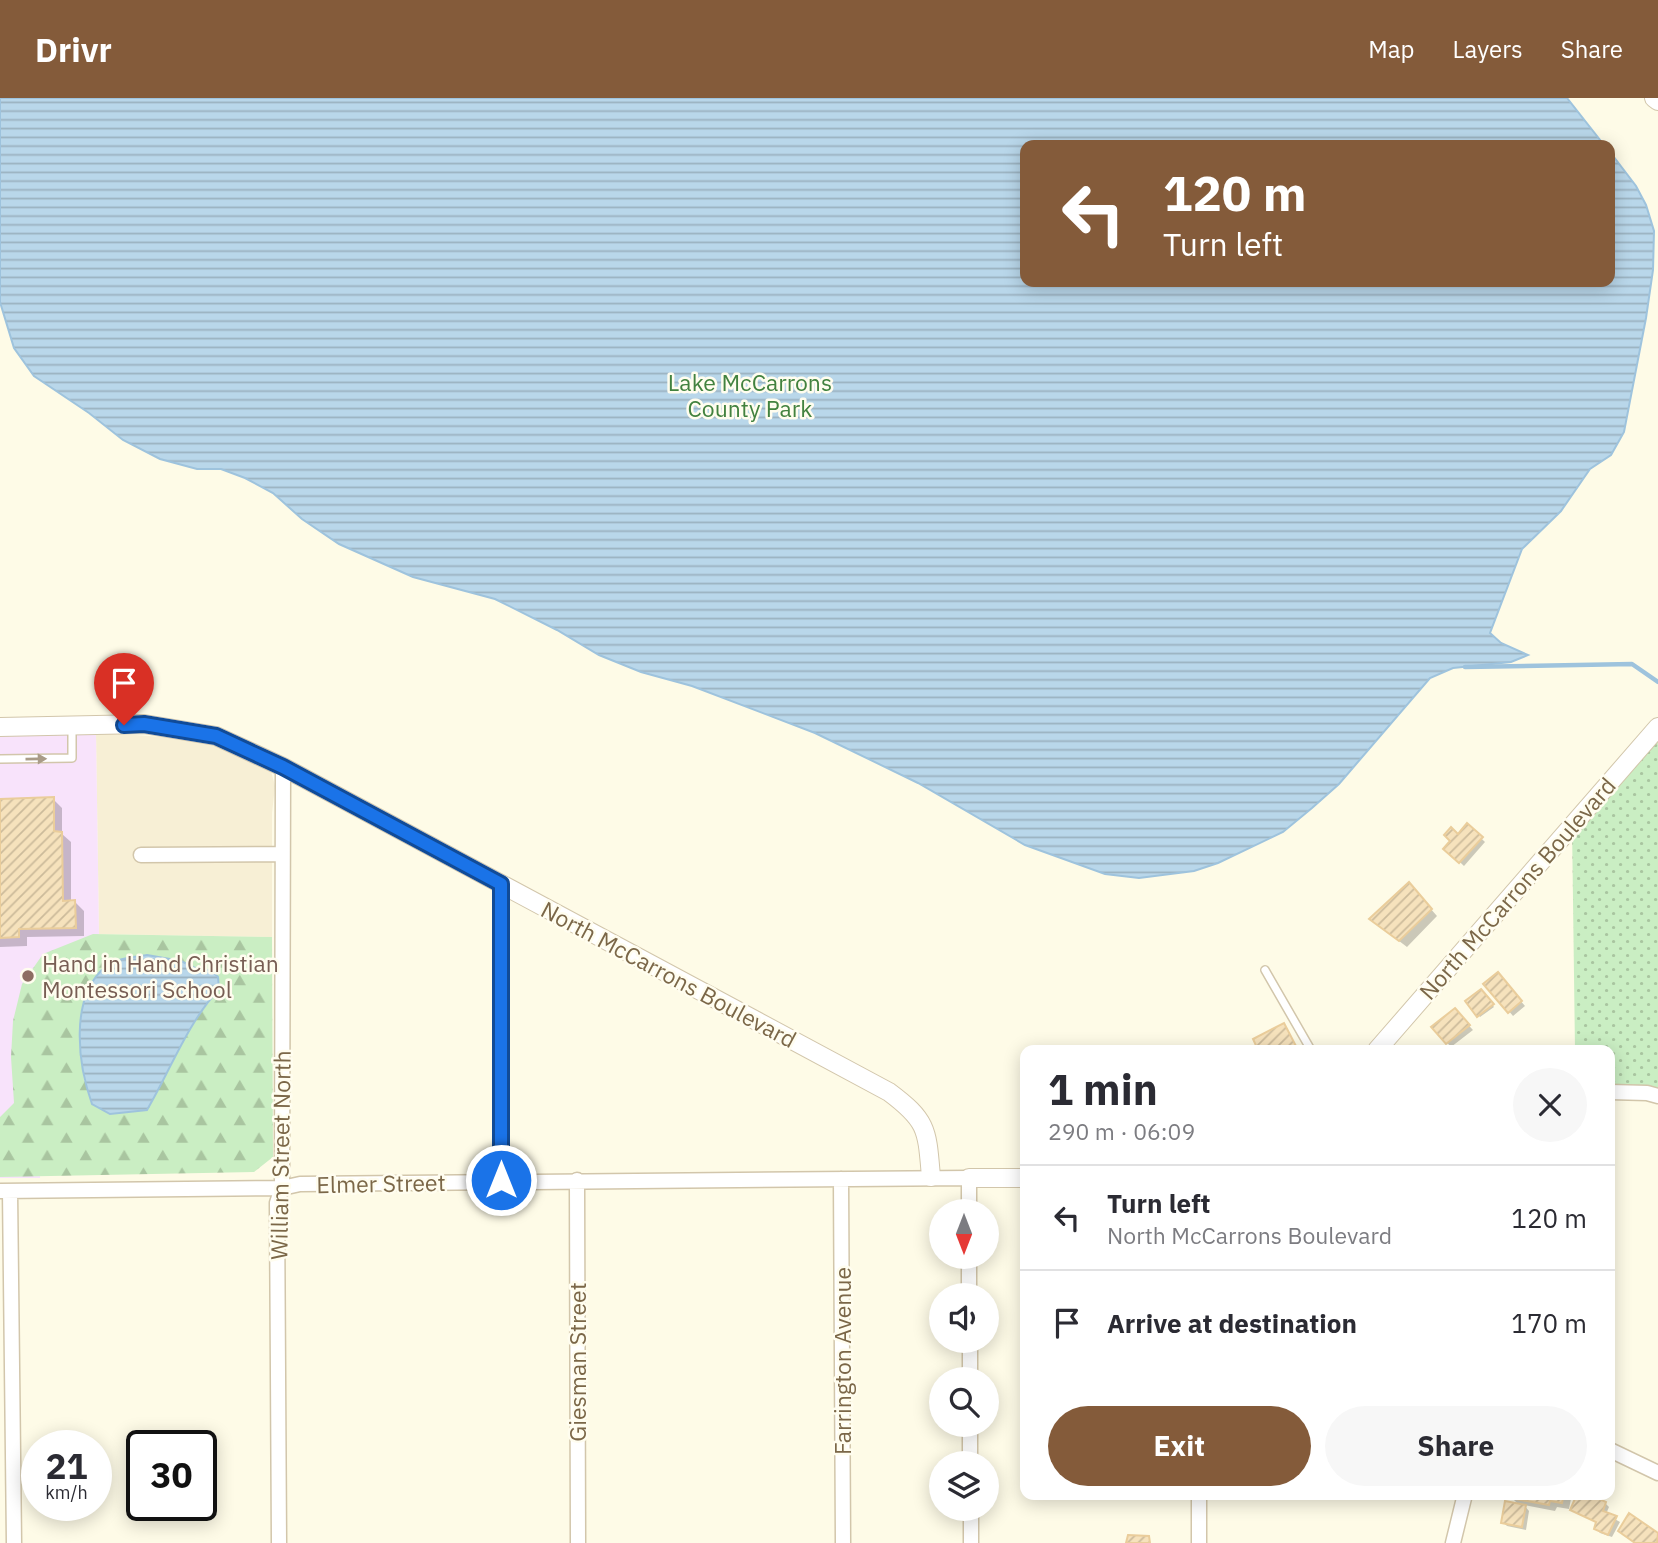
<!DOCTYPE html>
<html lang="en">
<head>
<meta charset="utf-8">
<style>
  :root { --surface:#fff; --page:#f7f7f7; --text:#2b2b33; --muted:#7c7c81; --line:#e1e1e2; --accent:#845b3a }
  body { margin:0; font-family:"IBM Plex Sans",sans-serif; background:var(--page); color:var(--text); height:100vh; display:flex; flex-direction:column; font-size:26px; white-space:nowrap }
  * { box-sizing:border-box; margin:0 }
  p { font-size:23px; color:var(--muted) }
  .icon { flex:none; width:38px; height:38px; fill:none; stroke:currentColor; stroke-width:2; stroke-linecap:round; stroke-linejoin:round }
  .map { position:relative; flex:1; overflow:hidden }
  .details { position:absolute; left:1020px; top:947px; width:595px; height:455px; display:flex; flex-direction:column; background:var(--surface); border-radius:14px; box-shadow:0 4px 18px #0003 }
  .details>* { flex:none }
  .banner { position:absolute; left:1020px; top:42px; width:595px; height:147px; border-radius:14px; box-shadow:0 4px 18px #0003; background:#845b3a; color:#fff; overflow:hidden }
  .needle { width:46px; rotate:180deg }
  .fabs { position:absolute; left:929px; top:1101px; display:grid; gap:14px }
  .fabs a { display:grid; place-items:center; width:70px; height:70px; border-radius:50%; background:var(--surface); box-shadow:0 4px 18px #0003; font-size:35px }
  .speed { position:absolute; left:21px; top:1332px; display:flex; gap:14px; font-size:35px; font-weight:700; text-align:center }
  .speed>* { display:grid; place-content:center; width:91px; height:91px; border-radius:50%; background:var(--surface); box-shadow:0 4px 18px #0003; line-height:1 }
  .speed small { font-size:18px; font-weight:400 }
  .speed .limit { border:4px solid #111; border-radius:10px; background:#fff; color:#111 }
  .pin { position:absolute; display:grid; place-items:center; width:60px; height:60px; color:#fff; margin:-72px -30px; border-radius:50% 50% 50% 0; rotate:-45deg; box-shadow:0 0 7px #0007 }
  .pin .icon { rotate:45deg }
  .me { position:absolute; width:77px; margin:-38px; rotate:0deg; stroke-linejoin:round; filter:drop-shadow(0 0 5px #0008) }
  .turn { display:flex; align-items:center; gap:24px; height:147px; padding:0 28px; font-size:32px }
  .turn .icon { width:91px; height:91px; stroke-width:2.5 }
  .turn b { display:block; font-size:49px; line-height:60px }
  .round { display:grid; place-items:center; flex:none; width:74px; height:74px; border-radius:37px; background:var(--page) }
  .headline { display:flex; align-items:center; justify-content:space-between; height:119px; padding:0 28px }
  h1 { font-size:42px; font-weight:800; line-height:52px }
  .button { display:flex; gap:14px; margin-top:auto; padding:14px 28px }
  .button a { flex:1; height:80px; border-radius:42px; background:var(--accent); color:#fff; font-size:28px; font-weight:800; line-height:80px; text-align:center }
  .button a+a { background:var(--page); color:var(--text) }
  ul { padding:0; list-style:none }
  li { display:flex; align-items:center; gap:21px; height:105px; padding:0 28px; border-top:2px solid var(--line) }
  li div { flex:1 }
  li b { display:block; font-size:26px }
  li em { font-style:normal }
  header { display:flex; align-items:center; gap:42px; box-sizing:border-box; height:98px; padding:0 35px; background:var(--accent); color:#fff }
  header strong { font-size:33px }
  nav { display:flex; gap:38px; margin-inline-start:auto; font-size:24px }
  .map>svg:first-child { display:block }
  .residential { fill:#f7efd5 }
  .education { fill:#f8e3fb }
  .forest { fill:url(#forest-firs); fill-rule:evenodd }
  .park { fill:url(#park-dots) }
  .water { fill:url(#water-rules); stroke:#9ec3dd; stroke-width:2 }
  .shadow { fill:#0003 }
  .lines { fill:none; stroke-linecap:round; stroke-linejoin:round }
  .stream { stroke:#9ec3dd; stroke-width:4.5 }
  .building { fill:url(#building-hatch); stroke:#eacd9b; stroke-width:2 }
  .service-casing { stroke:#d2c6ab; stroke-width:10 }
  .minor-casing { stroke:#d2c6ab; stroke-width:17 }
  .tertiary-casing { stroke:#d2c6ab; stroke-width:20 }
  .service { stroke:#fff; stroke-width:7 }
  .minor { stroke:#fff; stroke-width:14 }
  .tertiary { stroke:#fff; stroke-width:18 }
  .oneway { fill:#a99c88 }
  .route-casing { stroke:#114b97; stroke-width:18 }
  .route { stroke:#1a73e8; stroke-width:12 }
  .education-dot { fill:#8d6e63; stroke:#fffdef; stroke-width:2.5 }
  .labels { text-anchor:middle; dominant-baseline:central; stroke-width:5; stroke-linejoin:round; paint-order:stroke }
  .park-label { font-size:23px; fill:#42823f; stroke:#fffdef }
  .street-label { font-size:23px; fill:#7b6748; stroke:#fffdef }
  .education-label { font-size:23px; fill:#785e54; stroke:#fffdef; text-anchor:start }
</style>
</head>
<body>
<header>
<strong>Drivr</strong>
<nav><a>Map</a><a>Layers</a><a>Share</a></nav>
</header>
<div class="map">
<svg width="1658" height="1445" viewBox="0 0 1658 1445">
  <defs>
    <pattern id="forest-firs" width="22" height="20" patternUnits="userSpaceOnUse" patternTransform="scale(1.75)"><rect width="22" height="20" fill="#caeec3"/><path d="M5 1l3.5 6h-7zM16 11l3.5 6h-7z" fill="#a9c5a0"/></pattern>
    <pattern id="park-dots" width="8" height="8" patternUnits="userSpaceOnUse" patternTransform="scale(1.75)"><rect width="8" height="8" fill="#caeec3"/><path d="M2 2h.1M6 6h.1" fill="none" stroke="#a9c5a0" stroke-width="1.8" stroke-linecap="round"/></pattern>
    <pattern id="water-rules" width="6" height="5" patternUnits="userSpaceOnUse" patternTransform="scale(1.75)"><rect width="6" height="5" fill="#b9d7ea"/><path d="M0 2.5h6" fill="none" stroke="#9bb2c0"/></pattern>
    <pattern id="building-hatch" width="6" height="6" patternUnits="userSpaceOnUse" patternTransform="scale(1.75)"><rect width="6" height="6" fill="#f6e2bc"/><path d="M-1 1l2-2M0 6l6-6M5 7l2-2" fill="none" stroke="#ccbb9b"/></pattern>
  </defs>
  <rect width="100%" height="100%" fill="#fefbe7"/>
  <path class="residential" d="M96 634 188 641 219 648 271 673 275 688 272 715V839L99 836Z"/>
  <path class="education" d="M96 634 99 836 68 856 43 899 40 1080H0V637Z"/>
  <path class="forest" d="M93 836 272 839 273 1059 254 1074 0 1079V1019L14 1005 11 959 13 923 22 886 43 856ZM181 863 199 872H211L219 891 191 928 158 993 84 983 80 920Z"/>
  <path class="park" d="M1658 629V998L1610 994V952H1575L1572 727Z"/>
  <path class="water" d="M0 0H1567L1604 47H1026V184H1610V54L1636 88 1646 107 1654 133 1653 172 1646 220 1624 334 1611 357 1590 371 1561 413 1522 451 1490 535 1501 545 1528 557 1511 564 1453 570 1430 580 1339 686 1312 710 1283 734 1218 765 1194 773 1139 780 1105 776 1025 747 918 685 815 635 692 588 641 574 599 557 557 532 495 501 413 479 339 446 302 421 273 395 245 380 221 371H197L160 361 123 342 89 315 34 278 14 250 0 204Z
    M147 857 181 863 199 872H211L218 879 219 891C187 926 171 971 147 1012L110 1016 92 1006C78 967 69 900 105 869 116 860 134 859 147 857Z"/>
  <path class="shadow" d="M53 701 62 710V736L71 744V804H75L84 813V838L27 839V848L0 849V702Z
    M1468 728 1485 744 1464 768 1446 751Z
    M1415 793 1437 818 1407 849 1378 827Z
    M1501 880 1525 908 1513 918 1486 886Z
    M1481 893 1494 909 1480 919 1467 903Z
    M1455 913 1473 932 1451 949 1433 929Z
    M1513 1396H1572L1569 1411 1557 1409 1555 1413 1524 1407 1529 1413 1526 1432 1507 1428 1503 1424 1520 1408 1512 1400Z
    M1605 1405 1609 1409 1606 1416 1620 1424 1612 1439 1600 1435 1596 1430 1597 1425 1572 1412Z"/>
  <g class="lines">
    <path class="stream" d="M1465 569 1632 566 1658 584"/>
  </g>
  <path class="building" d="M54 699V733L62 734 63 803 75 802 76 830 19 831V839L0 840V701Z
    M1467 725 1483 739 1459 765 1443 751 1450 743 1444 737 1451 729 1458 736Z
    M1409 784 1432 811 1399 843 1369 821Z
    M1498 874 1522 903 1508 915 1483 886Z
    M1481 891 1494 906 1477 919 1465 903Z
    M1455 910 1470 927 1446 946 1431 929Z
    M1284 925 1298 952H1258L1253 941Z
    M1511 1396H1564L1562 1405 1550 1403 1549 1407 1510 1400Z
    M1577 1396H1589L1606 1404 1603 1413 1617 1418 1608 1437 1594 1431 1596 1424 1570 1412Z
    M1505 1403 1526 1407 1522 1429 1501 1425Z
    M1629 1415 1658 1435 1657 1445H1635L1618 1433Z
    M1128 1437 1149 1438 1150 1445H1126Z"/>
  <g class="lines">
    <defs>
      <path id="service" d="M0 661 72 660V628
        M1265 872 1311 952"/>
      <path id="minor" d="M141 757 281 756
        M1610 994 1647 995 1658 998
        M841 1081 843 1445
        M501 1082V786
        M577 1082 578 1445
        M0 1093 282 1090 300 1086 969 1080V1113
        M10 1093 14 1445
        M969 1158V1197
        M970 1242V1281
        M970 1326V1365
        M1610 1352 1658 1375
        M1199 1396V1445
        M971 1410V1445
        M279 1445 277 1105 282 1090 283 669
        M1453 1445 1465 1396"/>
      <path id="tertiary" d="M1654 0 1658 3
        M0 629 144 626 216 638 283 669 889 994C928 1023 927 1032 931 1079
        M1377 952 1658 629
        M969 1080H1026"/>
    </defs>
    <use href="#service" class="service-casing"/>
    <use href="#minor" class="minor-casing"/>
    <use href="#tertiary" class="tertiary-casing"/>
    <use href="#service" class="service"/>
    <use href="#minor" class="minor"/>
    <use href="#tertiary" class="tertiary"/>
  </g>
  <defs><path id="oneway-solid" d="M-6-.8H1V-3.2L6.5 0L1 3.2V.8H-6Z" transform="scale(1.75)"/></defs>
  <use class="oneway" href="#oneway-solid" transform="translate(36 661) rotate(-1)"/>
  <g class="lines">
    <defs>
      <path id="route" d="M124 627 144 626 216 638 283 669 501 786V1082"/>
    </defs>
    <use href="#route" class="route-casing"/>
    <use href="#route" class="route"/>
  </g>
  <circle class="education-dot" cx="28" cy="878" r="7"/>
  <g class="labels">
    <g class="park-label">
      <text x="750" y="284">Lake McCarrons<tspan x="750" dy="26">County Park</tspan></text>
    </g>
    <g class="street-label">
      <text transform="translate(1517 790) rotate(-49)">North McCarrons Boulevard</text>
      <text transform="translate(669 876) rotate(28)">North McCarrons Boulevard</text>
      <text transform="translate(280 1057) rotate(-89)">William Street North</text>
      <text transform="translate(381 1085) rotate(-1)">Elmer Street</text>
      <text transform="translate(842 1263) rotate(-90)">Farrington Avenue</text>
      <text transform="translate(577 1264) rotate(-90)">Giesman Street</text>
    </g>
    <g class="education-label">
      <text x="42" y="865">Hand in Hand Christian<tspan x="42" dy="26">Montessori School</tspan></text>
    </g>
  </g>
</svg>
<div class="fabs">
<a><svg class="needle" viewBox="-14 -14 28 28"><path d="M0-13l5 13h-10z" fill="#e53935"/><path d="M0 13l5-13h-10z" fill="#7c7c81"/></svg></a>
<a><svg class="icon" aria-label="sound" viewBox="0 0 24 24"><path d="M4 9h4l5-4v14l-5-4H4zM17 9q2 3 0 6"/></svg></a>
<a><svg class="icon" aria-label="search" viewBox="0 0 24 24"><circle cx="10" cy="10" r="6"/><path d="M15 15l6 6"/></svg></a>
<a><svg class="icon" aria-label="layers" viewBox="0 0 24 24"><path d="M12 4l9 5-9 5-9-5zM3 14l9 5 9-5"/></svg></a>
</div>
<div class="speed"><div>21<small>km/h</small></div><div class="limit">30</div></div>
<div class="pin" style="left:124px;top:627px;background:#d93025"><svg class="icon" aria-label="arrive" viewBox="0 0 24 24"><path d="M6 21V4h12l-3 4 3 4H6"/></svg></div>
<svg class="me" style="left:501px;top:1082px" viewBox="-20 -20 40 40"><circle r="17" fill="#1a73e8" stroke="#fff" stroke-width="3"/><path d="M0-11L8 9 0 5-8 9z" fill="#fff"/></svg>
<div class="banner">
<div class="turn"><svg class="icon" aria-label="left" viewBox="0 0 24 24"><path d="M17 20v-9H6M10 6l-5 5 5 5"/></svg><div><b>120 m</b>Turn left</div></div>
</div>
<section class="details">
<div class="headline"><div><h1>1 min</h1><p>290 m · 06:09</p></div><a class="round"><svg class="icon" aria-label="close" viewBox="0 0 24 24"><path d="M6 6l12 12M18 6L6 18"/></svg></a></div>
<ul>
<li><svg class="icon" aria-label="left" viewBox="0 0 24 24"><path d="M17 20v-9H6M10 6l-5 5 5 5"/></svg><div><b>Turn left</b><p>North McCarrons Boulevard</p></div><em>120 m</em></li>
<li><svg class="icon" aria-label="arrive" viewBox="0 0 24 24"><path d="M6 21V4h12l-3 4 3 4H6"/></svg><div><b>Arrive at destination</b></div><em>170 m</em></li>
</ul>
<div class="button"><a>Exit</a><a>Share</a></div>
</section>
</div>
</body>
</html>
